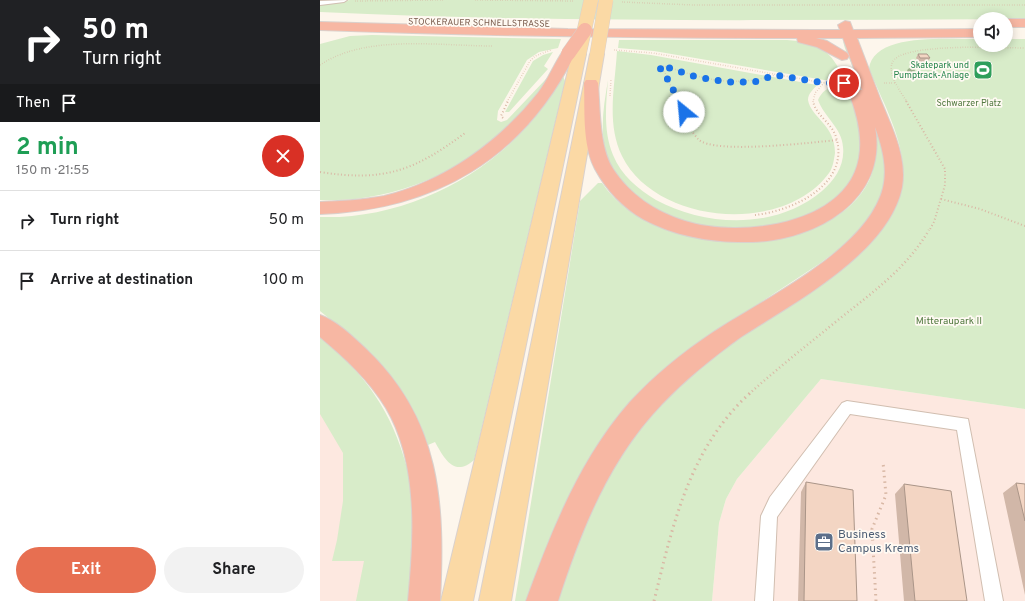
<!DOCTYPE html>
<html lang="en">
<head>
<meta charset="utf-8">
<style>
  :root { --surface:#fff; --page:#f2f2f2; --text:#202124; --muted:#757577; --line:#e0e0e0; --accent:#e76f51 }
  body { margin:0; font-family:Overpass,sans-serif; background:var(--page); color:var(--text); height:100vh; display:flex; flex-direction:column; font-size:15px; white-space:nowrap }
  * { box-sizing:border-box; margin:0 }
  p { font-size:13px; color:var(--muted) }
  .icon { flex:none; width:22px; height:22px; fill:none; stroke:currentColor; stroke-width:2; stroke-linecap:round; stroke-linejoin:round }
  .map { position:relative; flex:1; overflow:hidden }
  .panel { display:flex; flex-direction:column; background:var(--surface); width:320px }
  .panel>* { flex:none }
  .top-card { background:#202124; color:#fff; overflow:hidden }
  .fabs { position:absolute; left:653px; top:12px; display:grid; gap:8px }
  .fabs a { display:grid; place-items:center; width:40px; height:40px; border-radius:50%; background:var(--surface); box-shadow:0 2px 10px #0003; font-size:20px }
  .pin { position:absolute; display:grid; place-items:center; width:34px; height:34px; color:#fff; margin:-17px; border:2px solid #fff; border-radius:50%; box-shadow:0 1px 4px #0007 }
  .me { position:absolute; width:44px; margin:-22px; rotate:332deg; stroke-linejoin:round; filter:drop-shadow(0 0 3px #0008) }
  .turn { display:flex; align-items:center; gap:14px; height:84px; padding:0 16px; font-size:18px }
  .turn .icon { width:52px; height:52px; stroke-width:2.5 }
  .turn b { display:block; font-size:28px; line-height:34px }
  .then { display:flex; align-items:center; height:38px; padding:0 16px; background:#0003; gap:8px; font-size:15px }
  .round { display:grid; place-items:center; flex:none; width:42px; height:42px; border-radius:21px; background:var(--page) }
  .summary { display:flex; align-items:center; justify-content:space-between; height:68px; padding:0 16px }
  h1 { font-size:24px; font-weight:700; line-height:30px; color:#1e9e55 }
  .action { display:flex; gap:8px; margin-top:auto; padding:8px 16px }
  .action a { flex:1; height:46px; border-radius:24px; background:var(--accent); color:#fff; font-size:16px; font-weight:700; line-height:46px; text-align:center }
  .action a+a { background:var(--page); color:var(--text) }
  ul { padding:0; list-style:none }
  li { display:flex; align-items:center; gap:12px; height:60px; padding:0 16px; border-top:1px solid var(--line) }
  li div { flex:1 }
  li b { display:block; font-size:15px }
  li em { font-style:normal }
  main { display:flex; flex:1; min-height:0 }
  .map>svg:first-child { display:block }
  .commercial { fill:#fde8e0 }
  .green { fill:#d8ecc9 }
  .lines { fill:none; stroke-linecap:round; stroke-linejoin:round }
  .lane-casing { stroke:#d1beb0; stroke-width:2 }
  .primary-casing { stroke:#dad1cd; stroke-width:2 }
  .highway-casing { stroke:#dad1cd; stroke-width:2 }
  .path-far3 { stroke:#d9b8a5; stroke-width:1.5; stroke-dasharray:0.5 2; stroke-linecap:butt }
  .path-far2 { stroke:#d9b8a5; stroke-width:2; stroke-dasharray:1 2.5; stroke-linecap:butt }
  .path-far1 { stroke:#d9b8a5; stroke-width:2.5; stroke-dasharray:1 3; stroke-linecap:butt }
  .path { stroke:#d9b8a5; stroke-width:3; stroke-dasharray:1.5 4; stroke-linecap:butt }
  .lane { fill:#fff; fill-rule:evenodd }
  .primary { fill:#fbd9a5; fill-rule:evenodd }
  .highway { fill:#f7b7a3; fill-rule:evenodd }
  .primary-bridge-casing { stroke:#dad1cd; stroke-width:15; stroke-linecap:butt }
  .highway-bridge-casing { stroke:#dad1cd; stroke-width:15; stroke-linecap:butt }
  .primary-bridge { stroke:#fbd9a5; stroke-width:14 }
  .highway-bridge { stroke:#f7b7a3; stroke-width:14 }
  .tree { fill:#a0b28e }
  .wall { fill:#d1b7a8 }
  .building { fill:#f3d5c3; stroke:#aa9588 }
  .route { stroke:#1a73e8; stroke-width:7; stroke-dasharray:0 12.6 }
  .labels { text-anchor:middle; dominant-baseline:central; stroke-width:3.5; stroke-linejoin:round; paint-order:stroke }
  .far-street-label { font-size:9px; fill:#7a5c4d; stroke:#fffaf3 }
  .far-leisure-label { font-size:9px; fill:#27864d; stroke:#fffaf3; text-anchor:end }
  .far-park-label { font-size:9px; fill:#537a41; stroke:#fffaf3 }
  .park-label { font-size:10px; fill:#537a41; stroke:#fffaf3 }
  .near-service-label { font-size:12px; fill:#4e5e75; stroke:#fffaf3; text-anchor:start }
</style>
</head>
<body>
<main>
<section class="panel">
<div class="top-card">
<div class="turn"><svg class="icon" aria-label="right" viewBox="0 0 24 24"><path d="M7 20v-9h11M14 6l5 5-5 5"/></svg><div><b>50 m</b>Turn right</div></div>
<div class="then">Then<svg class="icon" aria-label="arrive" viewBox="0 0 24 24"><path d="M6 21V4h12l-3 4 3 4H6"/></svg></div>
</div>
<div class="summary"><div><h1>2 min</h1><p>150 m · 21:55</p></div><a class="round" style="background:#d93025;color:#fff"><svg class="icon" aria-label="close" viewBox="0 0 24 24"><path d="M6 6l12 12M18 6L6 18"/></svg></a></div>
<ul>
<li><svg class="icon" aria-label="right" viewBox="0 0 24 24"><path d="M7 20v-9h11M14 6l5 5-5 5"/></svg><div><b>Turn right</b></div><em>50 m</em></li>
<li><svg class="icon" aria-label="arrive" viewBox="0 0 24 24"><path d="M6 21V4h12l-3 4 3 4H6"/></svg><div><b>Arrive at destination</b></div><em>100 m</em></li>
</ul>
<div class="action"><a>Exit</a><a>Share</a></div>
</section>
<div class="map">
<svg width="705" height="601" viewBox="0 0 705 601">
  <rect width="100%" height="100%" fill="#fdf6ec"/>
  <path class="commercial" d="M501 379 705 409V601H392L399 523 406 499 417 479Z
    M0 389 49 475 44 601H0Z"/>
  <path class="green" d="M30 0H705V19C470 20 235 23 0 12V5Z
    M52 35 241 39 238 48 219 52 207 60 178 111 177 120 181 122 187 120 226 79 228 78C181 155 90 204 0 200V44L30 36Z
    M660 39V45H686V39H705V409L501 379 417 479 406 499 399 523 392 601H238L245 576 273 502 316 428 385 361 480 297 580 191C581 183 583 174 583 166 580 132 562 100 549 69 553 31 633 40 660 39Z
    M299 40H467C498 42 512 50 524 80H504L334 51 298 48Z
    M523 40 555 117 567 165 564 187 558 205 545 224 526 244 499 264 405 326 335 382 206 601H195L260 201 278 183H282C327 250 450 257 514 218 530 208 546 192 552 173 563 136 546 101 533 68 530 59 524 49 523 40Z
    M297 51 331 55 497 85C494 89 488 93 488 100 491 118 515 124 515 153 514 159 513 168 509 173 464 235 336 225 302 156 286 123 295 86 297 51Z
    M233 52 224 66 228 69 189 112H185L213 61 223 55Z
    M243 76 245 81 154 460C134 478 124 458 115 442L108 445C101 429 94 410 84 395 62 361 31 337 0 311V217C97 220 197 162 243 76Z
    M288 80C286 105 283 131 293 155 301 175 318 189 336 200 386 227 456 230 502 191 515 180 525 165 523 147 522 128 504 117 498 100 504 87 513 86 527 86 536 109 543 131 541 157 539 176 524 192 509 203 504 207 498 212 492 215 479 222 463 224 448 226 438 227 428 229 418 229 378 230 329 215 304 183 299 178 294 172 291 166 278 138 283 110 288 80Z
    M0 336C45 374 72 411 87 468 91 483 94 500 95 516 95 544 91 573 89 601H36L44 561H12L17 540 23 501V453L0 414Z"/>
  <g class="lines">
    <defs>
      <path id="lane" d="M27 0 24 2 0 5V1Z
        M527 401 648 419 683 601H665L637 430 530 414 457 517 453 601H435L441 516 450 497 522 403Z"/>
      <path id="primary" d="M259 50 264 51 266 54 153 601H121L252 54 254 51Z
        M277 50 282 51 284 54 191 601H159L270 54 272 51Z"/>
      <path id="highway" d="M686 19H705V27H686Z
        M525 21 530 22 533 30 660 29V37L537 38C545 59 553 80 561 101 572 128 587 157 582 187 569 253 473 303 421 337 393 357 366 379 342 404 289 459 261 530 238 601H206C232 530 260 459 310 402 334 376 362 353 392 333 443 299 547 251 563 188 568 167 562 146 555 127 568 200 496 240 432 242 395 243 356 237 323 219 303 208 286 189 275 169 262 144 265 110 264 83L266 80H276L278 83C280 108 279 147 293 169 310 195 336 212 365 221 418 238 527 226 539 158 543 136 537 114 529 93L532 90H542L523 38H496L507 41 527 53 529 56 527 59 522 60 497 47 478 42 477 38C318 38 159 36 0 30V22L248 29 495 30H520L518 25Z
        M248 50 253 51 255 54C204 158 115 210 0 214V202C21 201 43 200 64 196 125 181 179 142 218 93 228 80 234 64 243 51Z
        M0 315C17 321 33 337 46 349 121 420 125 504 120 601H88C94 539 99 464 66 408 49 380 25 358 0 337Z"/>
    </defs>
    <use href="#lane" class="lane-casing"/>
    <use href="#primary" class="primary-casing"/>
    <use href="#highway" class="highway-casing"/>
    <path class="path-far3" d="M155 0 255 1
      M35 1 124 0
      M302 2 373 5H705
      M294 50 333 53 505 83H523
      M0 65C46 34 119 46 173 46
      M564 83H576
      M290 96 291 79
      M187 102 210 61 215 56 231 50
      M361 102 352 90 347 76 340 66C350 66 360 72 370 74 399 83 426 84 455 75
      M493 102 495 93 504 83
      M587 102C581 92 568 76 572 63 579 42 684 48 705 48"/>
    <path class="path-far2" d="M360 101C365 107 363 111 365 118 366 125 374 134 378 139 393 155 494 142 518 140
      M586 101 625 169V185L614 222 609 231
      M183 118 181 116 188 101
      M0 172C64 182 94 171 145 133
      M621 199 660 209 705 226
      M435 215C473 211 531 184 516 137 512 123 496 116 493 101"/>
    <path class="path-far1" d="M429 394C459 367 491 342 523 316 556 290 588 266 609 230"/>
    <path class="path" d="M334 601C353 524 369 449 430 393
      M556 601 552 529 566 495 563 462"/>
    <use href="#lane" class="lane"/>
    <use href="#primary" class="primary"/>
    <use href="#highway" class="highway"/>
    <defs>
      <path id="primary-bridge" d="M259 54 271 0
        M277 54 286 0"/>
      <path id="highway-bridge" d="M248 54 265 30"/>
    </defs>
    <use href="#primary-bridge" class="primary-bridge-casing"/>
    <use href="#highway-bridge" class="highway-bridge-casing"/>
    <use href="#primary-bridge" class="primary-bridge"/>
    <use href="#highway-bridge" class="highway-bridge"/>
  </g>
  <circle class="tree" cx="591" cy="72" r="4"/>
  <path class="wall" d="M598 54 610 58 608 62H599L596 58Z
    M486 482 537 601H478L481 492Z
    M696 483 705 484V595L683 493Z
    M584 484 647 601H584L575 494Z"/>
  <path class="building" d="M598 54H607L610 58H600Z
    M486 482 533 490 537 601H484Z
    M696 483 705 484V521Z
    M584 484 631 491 647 601H595Z"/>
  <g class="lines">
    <path class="route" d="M364 112V106C353 95 351 80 341 71L340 66H344L376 77 407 82H434L455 75 505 83H524"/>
  </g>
  <defs>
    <symbol id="stadium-square" viewBox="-11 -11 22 22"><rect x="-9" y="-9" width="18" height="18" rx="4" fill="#2e9e5b" stroke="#fffaf3"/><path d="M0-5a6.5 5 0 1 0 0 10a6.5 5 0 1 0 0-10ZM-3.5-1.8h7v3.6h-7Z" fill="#fff"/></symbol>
    <symbol id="office-square" viewBox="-11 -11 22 22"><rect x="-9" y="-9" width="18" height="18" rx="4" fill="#5c6f8a" stroke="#fffaf3"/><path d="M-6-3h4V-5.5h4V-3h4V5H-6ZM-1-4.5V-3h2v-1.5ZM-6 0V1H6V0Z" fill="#fff"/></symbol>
  </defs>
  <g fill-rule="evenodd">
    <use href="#stadium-square" x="652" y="59" width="22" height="22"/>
    <use href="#office-square" x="493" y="531" width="22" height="22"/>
  </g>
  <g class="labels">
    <g class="far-street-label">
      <text transform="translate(159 23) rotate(1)">STOCKERAUER SCHNELLSTRASSE</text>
    </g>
    <g class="far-leisure-label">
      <text x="649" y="65">Skatepark und<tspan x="649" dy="10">Pumptrack-Anlage</tspan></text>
    </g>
    <g class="far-park-label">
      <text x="649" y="103">Schwarzer Platz</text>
    </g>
    <g class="park-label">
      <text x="629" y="321">Mitteraupark II</text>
    </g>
    <g class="near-service-label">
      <text x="518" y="535">Business<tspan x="518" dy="14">Campus Krems</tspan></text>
    </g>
  </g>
</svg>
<div class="fabs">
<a><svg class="icon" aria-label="sound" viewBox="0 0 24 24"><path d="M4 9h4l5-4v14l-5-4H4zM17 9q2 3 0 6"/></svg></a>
</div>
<div class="pin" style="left:524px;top:83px;background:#d93025"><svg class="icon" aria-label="arrive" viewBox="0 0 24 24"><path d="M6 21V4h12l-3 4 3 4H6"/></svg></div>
<svg class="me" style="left:364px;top:112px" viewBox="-20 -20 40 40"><circle r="19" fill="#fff"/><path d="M0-13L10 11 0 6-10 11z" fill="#1a73e8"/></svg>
</div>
</main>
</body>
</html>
